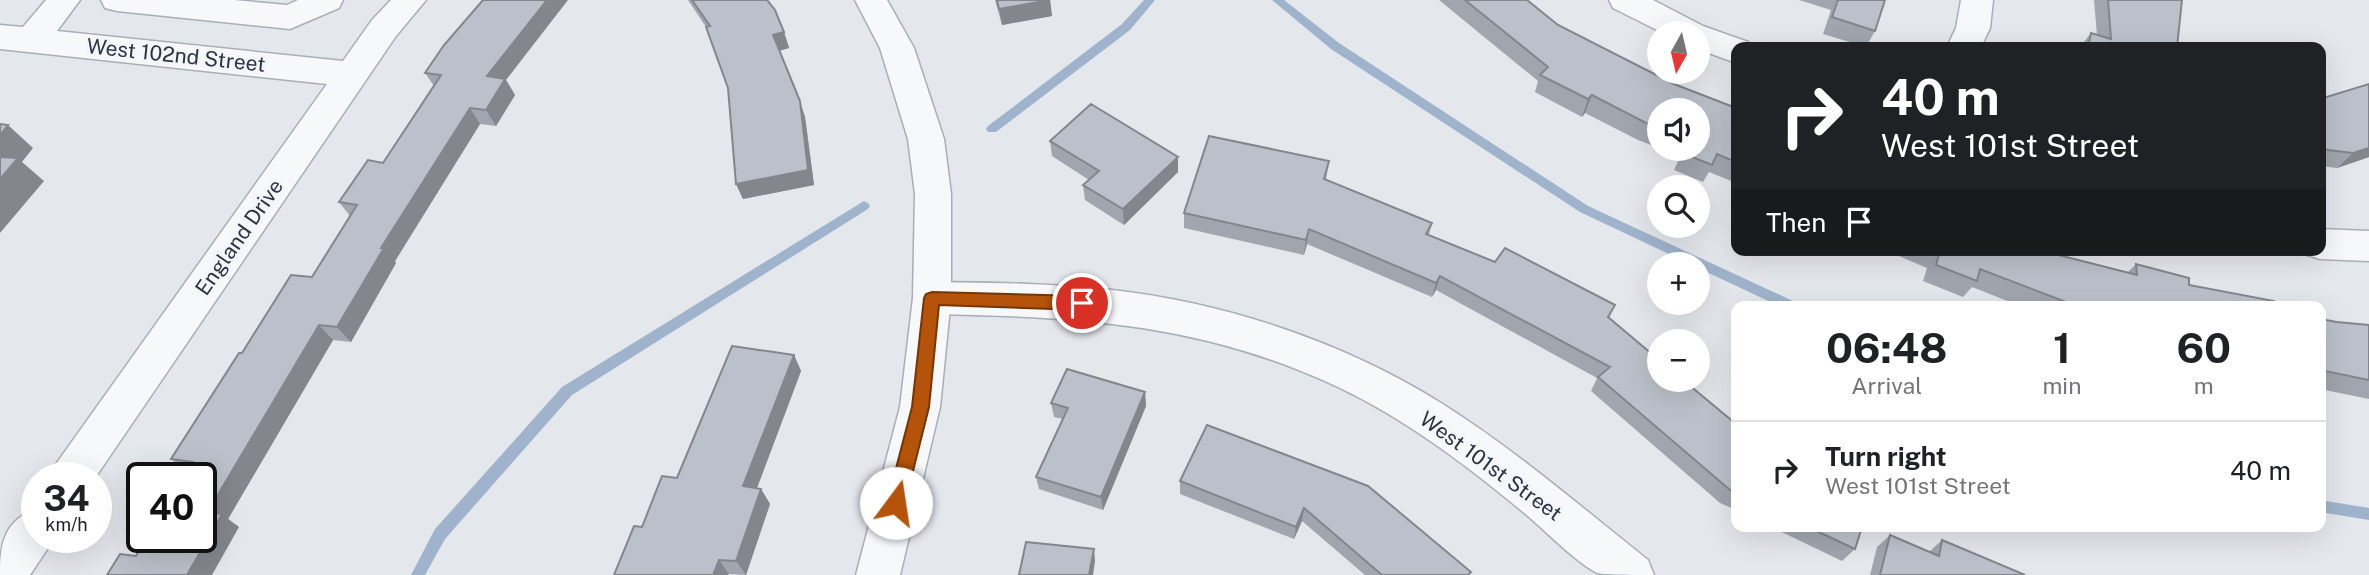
<!DOCTYPE html>
<html lang="en">
<head>
<meta charset="utf-8">
<style>
  :root { --surface:#fff; --page:#f6f6f6; --text:#202124; --muted:#757577; --line:#e0e0e0 }
  body { margin:0; font-family:"Public Sans",sans-serif; background:var(--page); color:var(--text); height:100vh; display:flex; flex-direction:column; font-size:26px; white-space:nowrap }
  * { box-sizing:border-box; margin:0 }
  p { font-size:23px; color:var(--muted) }
  .icon { flex:none; width:38px; height:38px; fill:none; stroke:currentColor; stroke-width:2; stroke-linecap:round; stroke-linejoin:round }
  .map { position:relative; flex:1; overflow:hidden }
  .side { position:absolute; left:1731px; top:301px; width:595px; height:231px; display:flex; flex-direction:column; background:var(--surface); border-radius:14px; box-shadow:0 7px 28px #0002 }
  .side>* { flex:none }
  .guide { position:absolute; left:1731px; top:42px; width:595px; height:214px; border-radius:14px; box-shadow:0 7px 28px #0002; background:#202124; color:#fff; overflow:hidden }
  .needle { width:46px; rotate:188deg }
  .fabs { position:absolute; left:1647px; top:21px; display:grid; gap:14px }
  .fabs a { display:grid; place-items:center; width:63px; height:63px; border-radius:50%; background:var(--surface); box-shadow:0 7px 28px #0002; font-size:35px }
  .speed { position:absolute; left:21px; top:462px; display:flex; gap:14px; font-size:35px; font-weight:700; text-align:center }
  .speed>* { display:grid; place-content:center; width:91px; height:91px; border-radius:50%; background:var(--surface); box-shadow:0 7px 28px #0002; line-height:1 }
  .speed small { font-size:18px; font-weight:400 }
  .speed .limit { border:4px solid #111; border-radius:10px; background:#fff; color:#111 }
  .pin { position:absolute; display:grid; place-items:center; width:60px; height:60px; color:#fff; margin:-30px; border:4px solid #fff; border-radius:50%; box-shadow:0 2px 7px #0007 }
  .me { position:absolute; width:77px; margin:-38px; rotate:14deg; stroke-linejoin:round; filter:drop-shadow(0 0 5px #0008) }
  .turn { display:flex; align-items:center; gap:24px; height:147px; padding:0 35px; font-size:32px }
  .turn .icon { width:91px; height:91px; stroke-width:2.5 }
  .turn b { display:block; font-size:49px; line-height:60px }
  .then { display:flex; align-items:center; height:66px; padding:0 35px; background:#0003; gap:14px; font-size:26px }
  .eta { display:flex; justify-content:space-evenly; align-items:center; height:119px; text-align:center }
  .eta b { font-size:42px; font-weight:700; line-height:49px }
  ul { padding:0; list-style:none }
  li { display:flex; align-items:center; gap:21px; height:98px; padding:0 35px; border-top:2px solid var(--line) }
  li div { flex:1 }
  li b { display:block; font-size:26px }
  li em { font-style:normal }
  .map>svg:first-child { display:block }
  .lines { fill:none; stroke-linecap:round; stroke-linejoin:round }
  .stream { fill:#9fb4cc; fill-rule:evenodd }
  .minor-casing { stroke:#a9aeb7; stroke-width:3 }
  .tertiary-casing { stroke:#a9aeb7; stroke-width:3 }
  .minor { fill:#f7f8fa; fill-rule:evenodd }
  .tertiary { fill:#f7f8fa; fill-rule:evenodd }
  .wall { fill:#a1a5ae }
  .shaded-wall { fill:#83868d }
  .building { fill:#bbc0ca; stroke:#83868d; stroke-width:2 }
  .route { fill:#b45309; stroke:#753606; stroke-width:2 }
  .labels { text-anchor:middle; dominant-baseline:central; stroke-width:7; stroke-linejoin:round; paint-order:stroke }
  .street-label { font-size:21px; fill:#2b3445; stroke:#f4f6f9 }
</style>
</head>
<body>
<div class="map">
<svg width="2369" height="575" viewBox="0 0 2369 575">
  <rect width="100%" height="100%" fill="#e4e7ec"/>
  <g class="lines">
    <path class="stream" d="M1144 0H1155L1130 30 996 132H988L986 129 988 126 1122 24Z
      M1272 0H1284L1339 43 1588 206 1795 302 1797 306H1779L1698 268V264H1690L1580 212 1331 49Z
      M864 201 868 203 870 206 868 209 572 395 445 539 425 575H411L435 529 562 387Z
      M2320 500 2369 508V520L2320 512Z"/>
    <defs>
      <path id="minor" d="M46 0H80L57 31 343 61 372 20 391 0H426L396 36 95 478H50L56 464 327 84 0 49V25L23 27Z
        M101 0H234L287 5 298 0H343L339 8 290 29 117 11 105 8Z
        M1609 0H1653L1703 26 1748 42 1751 47H1736V63L1698 49V33H1663L1613 8Z
        M1961 0H1993L1990 28 1981 47H1947L1956 28Z
        M2320 229 2369 231V261L2320 259 2307 255 2304 250H2320Z
        M932 282C992 283 1052 283 1112 290 1227 303 1343 342 1441 403 1514 449 1580 506 1648 560L1654 575C1642 575 1606 575 1597 573 1573 560 1545 530 1523 512 1466 465 1407 420 1340 388 1203 323 1080 317 932 314L918 309 913 298 918 287Z
        M37 508V537H55L52 542 30 575H0C0 543 4 521 37 508Z"/>
      <path id="tertiary" d="M855 0H887L914 48 944 139 951 194V298L940 407 900 575H856L900 407 913 298 915 194 908 139 880 48Z"/>
    </defs>
    <use href="#minor" class="minor-casing"/>
    <use href="#tertiary" class="tertiary-casing"/>
    <use href="#minor" class="minor"/>
    <use href="#tertiary" class="tertiary"/>
  </g>
  <path class="wall" d="M688 0H767L784 32 789 48 779 51 805 117 814 185 743 199 736 184 728 88 706 27Z
    M995 0H1050L1052 16 1002 25Z
    M1439 0H1527L1558 25 1674 84 1736 108V183L1709 172 1703 182 1674 170 1680 157 1660 149H1698L1659 110V148L1638 140 1585 113 1582 117 1535 92 1538 81Z
    M1799 0H1885L1875 31 1866 47 1823 34 1831 10Z
    M2094 0H2182L2177 47H2080L2091 33 2097 35Z
    M425 73 506 80 515 95 496 126 480 124 395 261 396 263 351 342 333 340 228 519 239 527 136 556 187 471 171 459 242 353 312 277 350 216 339 202 383 163 434 86Z
    M2320 99 2369 157 2337 168 2320 166Z
    M1050 141 1178 157V172L1124 225 1085 200 1083 185 1089 180 1052 156Z
    M1329 161 1326 180 1432 223 1429 235 1495 262 1615 305 1609 318 1736 424V510L1720 503 1591 391 1597 378 1436 290 1432 297 1307 244 1304 255 1184 228V213Z
    M1898 250H2039L2128 272 2136 264 2189 285 2275 306H2020L1972 287 1963 297 1923 281 1927 268 1899 256 1900 251Z
    M2320 319 2337 322 2369 325V399L2320 389Z
    M794 355 801 371 757 488 761 489 770 504 746 575 729 574 642 527 677 478Z
    M1145 392 1146 406 1103 510 1039 489 1036 477 1063 419 1054 417 1051 403Z
    M1207 425 1471 572 1470 575H1365L1302 521 1294 539 1180 494V481Z
    M1771 527H1862L1855 549 1842 561Z
    M1890 535 1929 552 1942 540 2025 575H1870L1877 547Z"/>
  <path class="shaded-wall" d="M547 0H568L506 80 515 95 496 126 486 110 487 76Z
    M1050 0 1052 16 1002 25 999 9Z
    M784 32 789 48 778 51 773 35Z
    M1592 95 1585 113 1582 117 1588 99Z
    M800 101 805 117 814 185 743 199 736 184Z
    M470 108 480 124 395 261 396 263 351 342 337 327 381 248Z
    M8 125 33 148 22 162 44 181 0 233V135Z
    M2369 148V157L2337 168 2353 153Z
    M1178 157V172L1124 225 1123 209Z
    M1309 229 1307 244 1304 255 1306 240Z
    M1440 276 1436 290 1432 297 1436 283Z
    M319 325 333 340 228 519 239 527 212 575H187L207 513Z
    M794 355 801 371 752 501 743 486Z
    M1145 392 1146 406 1103 510 1101 497Z
    M761 489 770 504 746 575 736 561Z
    M1304 508 1302 521 1294 539 1296 527Z
    M1094 549 1095 561 1093 575H1089Z
    M719 560 729 574 728 575H713Z"/>
  <path class="building" d="M483 0H547L487 76 505 79 486 110 470 108 381 248H384L337 327 319 325 207 513 222 514 187 575H107L120 554 136 556 147 537H201V478H183L193 462 171 459 239 353H242L291 275 312 277 357 205 339 202 368 160 383 163 441 75 425 73 444 45Z
    M692 0H767L775 10 784 32 773 35 800 101 808 170 736 184 728 88 706 27 710 26Z
    M997 0H1050L999 9Z
    M1465 0H1527L1558 25 1674 84 1736 108V162L1717 154 1712 165 1682 153 1684 149H1698V110H1659V128L1646 123 1592 95 1588 99 1540 75 1548 67Z
    M1838 0H1885L1875 31 1832 17Z
    M2108 0H2182L2177 47H2088L2091 33 2111 39Z
    M2369 84V148L2353 153 2320 149V99Z
    M1091 104 1178 157 1123 209 1083 185 1099 171 1050 141Z
    M0 124 8 125 0 135Z
    M1209 136 1329 161 1324 179 1432 223 1426 234 1495 262 1505 248 1615 305 1608 317 1659 360V380H1683L1736 424V493L1730 490 1598 377 1610 367 1440 276 1436 283 1309 229 1306 240 1184 213Z
    M0 157 18 158 0 179Z
    M1938 250H2039L2137 275 2136 264 2189 278V285L2274 301 2275 306H2066V302L1980 269 1977 281 1936 265 1940 251Z
    M2320 319 2337 322 2369 325V380L2320 370Z
    M732 346 794 355 743 486 761 489 736 561 719 560 713 575H614L634 526 642 527 662 476 677 478Z
    M1067 369 1145 392 1101 497 1036 477 1068 408 1051 403Z
    M1207 425 1368 486 1471 572 1468 575H1382L1304 508 1296 527 1180 481Z
    M1808 527H1862L1855 549Z
    M1890 535 1939 556 1942 540 2025 575H1880Z
    M1026 542 1094 549 1089 575H1019Z"/>
  <path class="route" d="M932 292 1082 296 1087 298 1090 303 1087 308 1082 310 939 305 929 407 905 503 902 509 896 511 890 509 887 503 912 407 924 298 926 294Z"/>
  <g class="labels">
    <g class="street-label">
      <text transform="translate(176 55) rotate(6)">West 102nd Street</text>
      <text transform="translate(239 237) rotate(-55)">England Drive</text>
      <text transform="translate(1491 466) rotate(36)">West 101st Street</text>
    </g>
  </g>
</svg>
<div class="fabs">
<a><svg class="needle" viewBox="-14 -14 28 28"><path d="M0-13l5 13h-10z" fill="#e53935"/><path d="M0 13l5-13h-10z" fill="#757577"/></svg></a>
<a><svg class="icon" aria-label="sound" viewBox="0 0 24 24"><path d="M4 9h4l5-4v14l-5-4H4zM17 9q2 3 0 6"/></svg></a>
<a><svg class="icon" aria-label="search" viewBox="0 0 24 24"><circle cx="10" cy="10" r="6"/><path d="M15 15l6 6"/></svg></a>
<a>+</a>
<a>−</a>
</div>
<div class="speed"><div>34<small>km/h</small></div><div class="limit">40</div></div>
<div class="pin" style="left:1082px;top:303px;background:#d93025"><svg class="icon" aria-label="arrive" viewBox="0 0 24 24"><path d="M6 21V4h12l-3 4 3 4H6"/></svg></div>
<svg class="me" style="left:896px;top:503px" viewBox="-20 -20 40 40"><circle r="19" fill="#fff"/><path d="M0-13L10 11 0 6-10 11z" fill="#b45309"/></svg>
<div class="guide">
<div class="turn"><svg class="icon" aria-label="right" viewBox="0 0 24 24"><path d="M7 20v-9h11M14 6l5 5-5 5"/></svg><div><b>40 m</b>West 101st Street</div></div>
<div class="then">Then<svg class="icon" aria-label="arrive" viewBox="0 0 24 24"><path d="M6 21V4h12l-3 4 3 4H6"/></svg></div>
</div>
<section class="side">
<div class="eta">
<div><b>06:48</b><p>Arrival</p></div>
<div><b>1</b><p>min</p></div>
<div><b>60</b><p>m</p></div>
</div>
<ul>
<li><svg class="icon" aria-label="right" viewBox="0 0 24 24"><path d="M7 20v-9h11M14 6l5 5-5 5"/></svg><div><b>Turn right</b><p>West 101st Street</p></div><em>40 m</em></li>
</ul>
</section>
</div>
</body>
</html>
